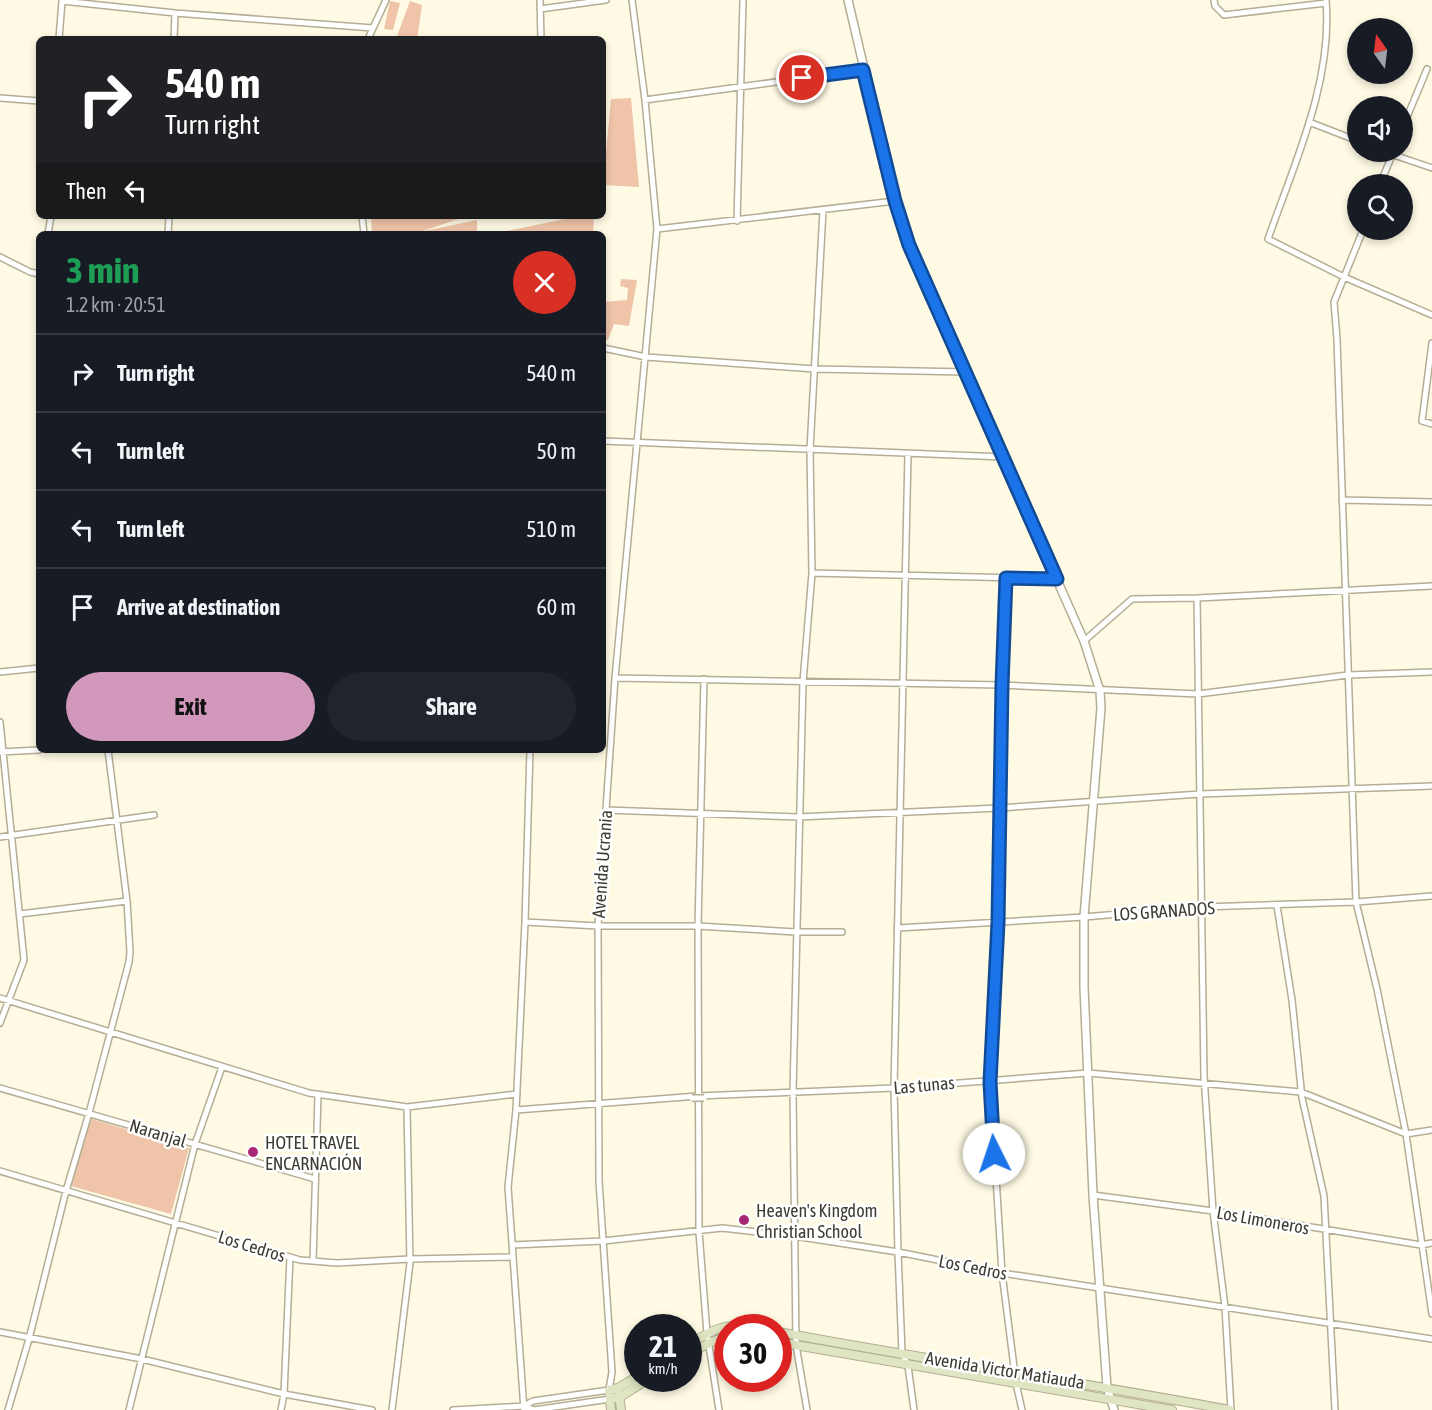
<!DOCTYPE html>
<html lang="en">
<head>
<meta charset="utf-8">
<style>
  :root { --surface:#171b24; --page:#20242c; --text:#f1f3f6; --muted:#9ea1a6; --line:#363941; --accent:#d198bc }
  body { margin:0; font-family:"Asap Condensed",sans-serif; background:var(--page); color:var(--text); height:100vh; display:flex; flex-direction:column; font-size:22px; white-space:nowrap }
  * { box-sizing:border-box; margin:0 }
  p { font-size:20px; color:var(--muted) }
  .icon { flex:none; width:33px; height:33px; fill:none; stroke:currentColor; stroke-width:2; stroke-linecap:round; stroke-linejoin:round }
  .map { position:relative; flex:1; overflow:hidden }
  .details { position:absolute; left:36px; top:231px; width:570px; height:522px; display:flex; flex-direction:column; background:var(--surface); border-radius:9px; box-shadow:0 3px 9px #0003 }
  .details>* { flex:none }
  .top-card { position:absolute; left:36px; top:36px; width:570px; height:183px; border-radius:9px; box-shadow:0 3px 9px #0003; background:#202124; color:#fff; overflow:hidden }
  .needle { width:39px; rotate:346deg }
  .buttons { position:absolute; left:1347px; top:18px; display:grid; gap:12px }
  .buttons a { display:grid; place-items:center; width:66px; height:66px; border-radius:50%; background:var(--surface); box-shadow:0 3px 9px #0003; font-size:30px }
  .speed { position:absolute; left:624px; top:1314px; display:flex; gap:12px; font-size:30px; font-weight:700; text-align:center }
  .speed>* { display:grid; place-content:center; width:78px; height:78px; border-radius:50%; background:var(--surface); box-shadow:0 3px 9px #0003; line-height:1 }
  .speed small { font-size:15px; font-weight:400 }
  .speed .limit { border:9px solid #d22; background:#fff; color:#111 }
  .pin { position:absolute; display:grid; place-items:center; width:51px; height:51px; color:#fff; margin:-26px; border:3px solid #fff; border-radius:50%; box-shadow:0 2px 6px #0007 }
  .me { position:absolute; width:66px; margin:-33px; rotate:356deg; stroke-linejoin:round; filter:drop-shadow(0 0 4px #0008) }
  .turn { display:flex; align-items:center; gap:21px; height:126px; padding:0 30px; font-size:27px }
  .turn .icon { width:78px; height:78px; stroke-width:2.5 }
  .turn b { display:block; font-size:42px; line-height:51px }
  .then { display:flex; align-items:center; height:57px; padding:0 30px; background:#0003; gap:12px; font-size:22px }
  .round { display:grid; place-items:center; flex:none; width:63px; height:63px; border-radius:32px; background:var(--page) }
  .headline { display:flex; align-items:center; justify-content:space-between; height:102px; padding:0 30px }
  h1 { font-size:36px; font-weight:700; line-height:45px; color:#1e9e55 }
  .primary-button { display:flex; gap:12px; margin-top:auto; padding:12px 30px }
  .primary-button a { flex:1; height:69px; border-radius:36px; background:var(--accent); color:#111; font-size:24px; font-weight:700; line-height:69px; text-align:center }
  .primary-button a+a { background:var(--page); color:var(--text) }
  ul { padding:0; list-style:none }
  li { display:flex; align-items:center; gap:18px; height:78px; padding:0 30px; border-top:2px solid var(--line) }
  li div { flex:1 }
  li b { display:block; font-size:22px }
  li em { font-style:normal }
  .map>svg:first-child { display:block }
  .green { fill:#efc4a9 }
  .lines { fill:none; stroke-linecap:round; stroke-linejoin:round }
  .minor-casing { stroke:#b3ae94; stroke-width:8 }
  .tertiary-casing { stroke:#b3ae94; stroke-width:10 }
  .secondary-casing { stroke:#b3ae94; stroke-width:10 }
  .minor { stroke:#fff; stroke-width:5 }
  .tertiary { stroke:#fff; stroke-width:7 }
  .secondary { stroke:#dfe5c2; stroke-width:8 }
  .minor-bridge-casing { stroke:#b3ae94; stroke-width:8; stroke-linecap:butt }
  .minor-bridge { stroke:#fff; stroke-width:5 }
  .route-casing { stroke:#114b97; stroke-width:15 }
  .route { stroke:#1a73e8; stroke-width:10 }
  .poi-dot { fill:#a92876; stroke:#fff; stroke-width:2 }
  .labels { text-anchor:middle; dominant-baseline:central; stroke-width:5; stroke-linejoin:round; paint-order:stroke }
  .street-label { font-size:18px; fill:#3f3c32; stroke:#fff }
  .poi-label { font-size:18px; fill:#3f3c32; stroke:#fff; text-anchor:start }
</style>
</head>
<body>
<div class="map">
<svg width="1432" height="1410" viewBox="0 0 1432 1410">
  <rect width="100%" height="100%" fill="#fefae4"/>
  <path class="green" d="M390 1 400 3 393 30 384 29Z
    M410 1 422 5 417 39H396Z
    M631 98 639 187 603 185 611 99Z
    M371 216H467L420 232 477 220V234H372Z
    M579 216H594L593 234H492Z
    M621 279 637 280 629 326 614 324 608 340 603 339V302L627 300 628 288 620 286Z
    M85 1117 189 1148 171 1214 67 1185Z"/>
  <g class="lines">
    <defs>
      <path id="minor" d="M540 0 541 39
        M1214 0 1215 6 1224 15 1326 3
        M1326 0C1333 82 1294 164 1268 239L1344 277 1432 315
        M540 9 606 0
        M59 39 62 1 175 13 373 28
        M174 39 175 13
        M368 39 386 0
        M0 98 39 101
        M645 100 863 70
        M1309 122 1358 141
        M1402 129 1427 69
        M1385 152 1432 168
        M1380 184 1393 153
        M362 216 364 234
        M737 221 743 0
        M657 229 895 201
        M1363 230 1334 302 1337 339 1356 902 1377 989 1406 1134 1432 1314
        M48 234 51 216
        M168 234 169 216
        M0 257 30 272 39 274
        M1432 343 1422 421 1432 424
        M603 348 646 357 815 369 966 372
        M603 441 1004 457
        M908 454 894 1088 898 1252 902 1353 908 1366 914 1410
        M1342 500 1432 502
        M812 573 1057 579
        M1006 578 1002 685 998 922 990 1082 1002 1273 1016 1383 1022 1410
        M1197 598 1204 1076 1213 1211 1225 1307 1231 1410
        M1084 641 1132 599 1197 598 1432 586
        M0 672 39 668
        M615 678 1002 685 1198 694 1348 675 1432 672
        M704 679 698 926 699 1232 707 1333 719 1410
        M0 722 24 960 0 1023
        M0 752 39 750
        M606 810 798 817 999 808 1200 794 1432 786
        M0 837 154 815
        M1277 906 1292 1000 1302 1098 1324 1196 1335 1410
        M20 914 127 901
        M525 922 598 926H698L796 932H842
        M897 928 1084 917 1201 907 1356 902 1432 896
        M0 998 309 1093 407 1107 517 1094
        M0 1088 315 1179
        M516 1110 698 1096 894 1088 1088 1073 1301 1092 1406 1134 1432 1130
        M0 1171 300 1260 337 1263 410 1259 513 1257
        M1093 1195 1213 1211 1421 1245 1432 1243
        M512 1245 603 1241 722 1228 794 1236 898 1252 1002 1273 1432 1339
        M313 1261 318 1095
        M0 1332 142 1359 284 1394 372 1410
        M610 1399 534 1410 524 1406 533 1401 609 1390 612 1372 599 1181 598 926 615 678 657 229 645 100 632 0
        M8 1410 29 1339 66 1191 89 1113 129 962 130 952 127 901 108 750
        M129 1410 195 1144 222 1067
        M281 1410 284 1394 290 1257
        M392 1410 410 1263 407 1107
        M453 1410 524 1406
        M524 1410 508 1187 516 1110 525 922 530 750
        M807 1410 796 1345 793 1092 803 682 812 573 810 450 823 210"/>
      <path id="tertiary" d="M848 0 895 201 909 245 1084 641 1100 691 1101 708 1084 917V987L1093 1195 1107 1387 1114 1410"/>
      <path id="secondary" d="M778 1332C929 1360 1080 1382 1230 1410
        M778 1342 1172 1410
        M688 1345C714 1329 725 1322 755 1328
        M688 1355 709 1343 728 1336
        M619 1394 621 1410
        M610 1399 620 1397 650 1378
        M611 1410 609 1390 618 1388 638 1376"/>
    </defs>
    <use href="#minor" class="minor-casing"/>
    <use href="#tertiary" class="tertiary-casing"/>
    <use href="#secondary" class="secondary-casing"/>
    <use href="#minor" class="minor"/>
    <use href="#tertiary" class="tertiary"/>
    <use href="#secondary" class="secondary"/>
    <defs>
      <path id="minor-bridge" d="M692 1098H704"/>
    </defs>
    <use href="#minor-bridge" class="minor-bridge-casing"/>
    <use href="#minor-bridge" class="minor-bridge"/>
  </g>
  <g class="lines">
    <defs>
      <path id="route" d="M802 78 863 70 895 201 909 245 1057 579 1006 578 1002 685 998 922 990 1082 994 1154"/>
    </defs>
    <use href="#route" class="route-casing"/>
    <use href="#route" class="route"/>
  </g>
  <g class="poi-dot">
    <circle cx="253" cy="1152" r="6"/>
    <circle cx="744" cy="1220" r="6"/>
  </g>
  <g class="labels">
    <g class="street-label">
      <text transform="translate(602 864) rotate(-86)">Avenida Ucrania</text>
      <text transform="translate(1164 911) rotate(-4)">LOS GRANADOS</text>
      <text transform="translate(924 1085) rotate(-5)">Las tunas</text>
      <text transform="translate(158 1133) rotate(17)">Naranjal</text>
      <text transform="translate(1263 1220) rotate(10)">Los Limoneros</text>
      <text transform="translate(252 1246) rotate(17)">Los Cedros</text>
      <text transform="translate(973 1267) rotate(11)">Los Cedros</text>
      <text transform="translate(1005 1370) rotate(9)">Avenida Victor Matiauda</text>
    </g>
    <g class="poi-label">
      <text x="265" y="1142">HOTEL TRAVEL<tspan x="265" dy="21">ENCARNACIÓN</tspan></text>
      <text x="756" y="1210">Heaven's Kingdom<tspan x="756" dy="21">Christian School</tspan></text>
    </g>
  </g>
</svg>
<div class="buttons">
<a><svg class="needle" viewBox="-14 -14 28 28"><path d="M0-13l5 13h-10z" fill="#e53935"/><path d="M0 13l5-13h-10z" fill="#9ea1a6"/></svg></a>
<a><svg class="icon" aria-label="sound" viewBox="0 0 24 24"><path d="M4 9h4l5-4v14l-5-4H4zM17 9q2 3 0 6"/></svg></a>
<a><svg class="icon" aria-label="search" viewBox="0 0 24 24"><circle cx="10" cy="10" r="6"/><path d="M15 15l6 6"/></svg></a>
</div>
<div class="speed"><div>21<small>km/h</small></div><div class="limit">30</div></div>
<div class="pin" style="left:802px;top:78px;background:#d93025"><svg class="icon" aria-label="arrive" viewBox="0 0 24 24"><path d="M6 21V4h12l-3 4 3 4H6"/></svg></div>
<svg class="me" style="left:994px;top:1154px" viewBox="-20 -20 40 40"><circle r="19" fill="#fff"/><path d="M0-13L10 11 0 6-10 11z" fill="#1a73e8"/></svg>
<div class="top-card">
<div class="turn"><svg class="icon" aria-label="right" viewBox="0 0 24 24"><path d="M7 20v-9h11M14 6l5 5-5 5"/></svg><div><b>540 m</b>Turn right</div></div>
<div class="then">Then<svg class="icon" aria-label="left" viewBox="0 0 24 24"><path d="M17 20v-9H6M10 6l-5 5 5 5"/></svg></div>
</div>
<section class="details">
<div class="headline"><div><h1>3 min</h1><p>1.2 km · 20:51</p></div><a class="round" style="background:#d93025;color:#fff"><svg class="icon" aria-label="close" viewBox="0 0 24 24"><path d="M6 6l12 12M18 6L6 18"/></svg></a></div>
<ul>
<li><svg class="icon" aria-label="right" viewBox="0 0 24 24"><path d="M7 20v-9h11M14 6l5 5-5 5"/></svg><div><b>Turn right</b></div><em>540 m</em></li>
<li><svg class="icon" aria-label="left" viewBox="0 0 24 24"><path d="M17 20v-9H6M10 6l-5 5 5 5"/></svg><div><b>Turn left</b></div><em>50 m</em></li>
<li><svg class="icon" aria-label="left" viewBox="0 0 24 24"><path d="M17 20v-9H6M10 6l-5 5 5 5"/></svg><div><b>Turn left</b></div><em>510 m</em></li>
<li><svg class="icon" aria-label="arrive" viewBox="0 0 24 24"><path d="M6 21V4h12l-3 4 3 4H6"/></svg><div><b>Arrive at destination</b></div><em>60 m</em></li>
</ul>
<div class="primary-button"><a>Exit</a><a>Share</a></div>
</section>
</div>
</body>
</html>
